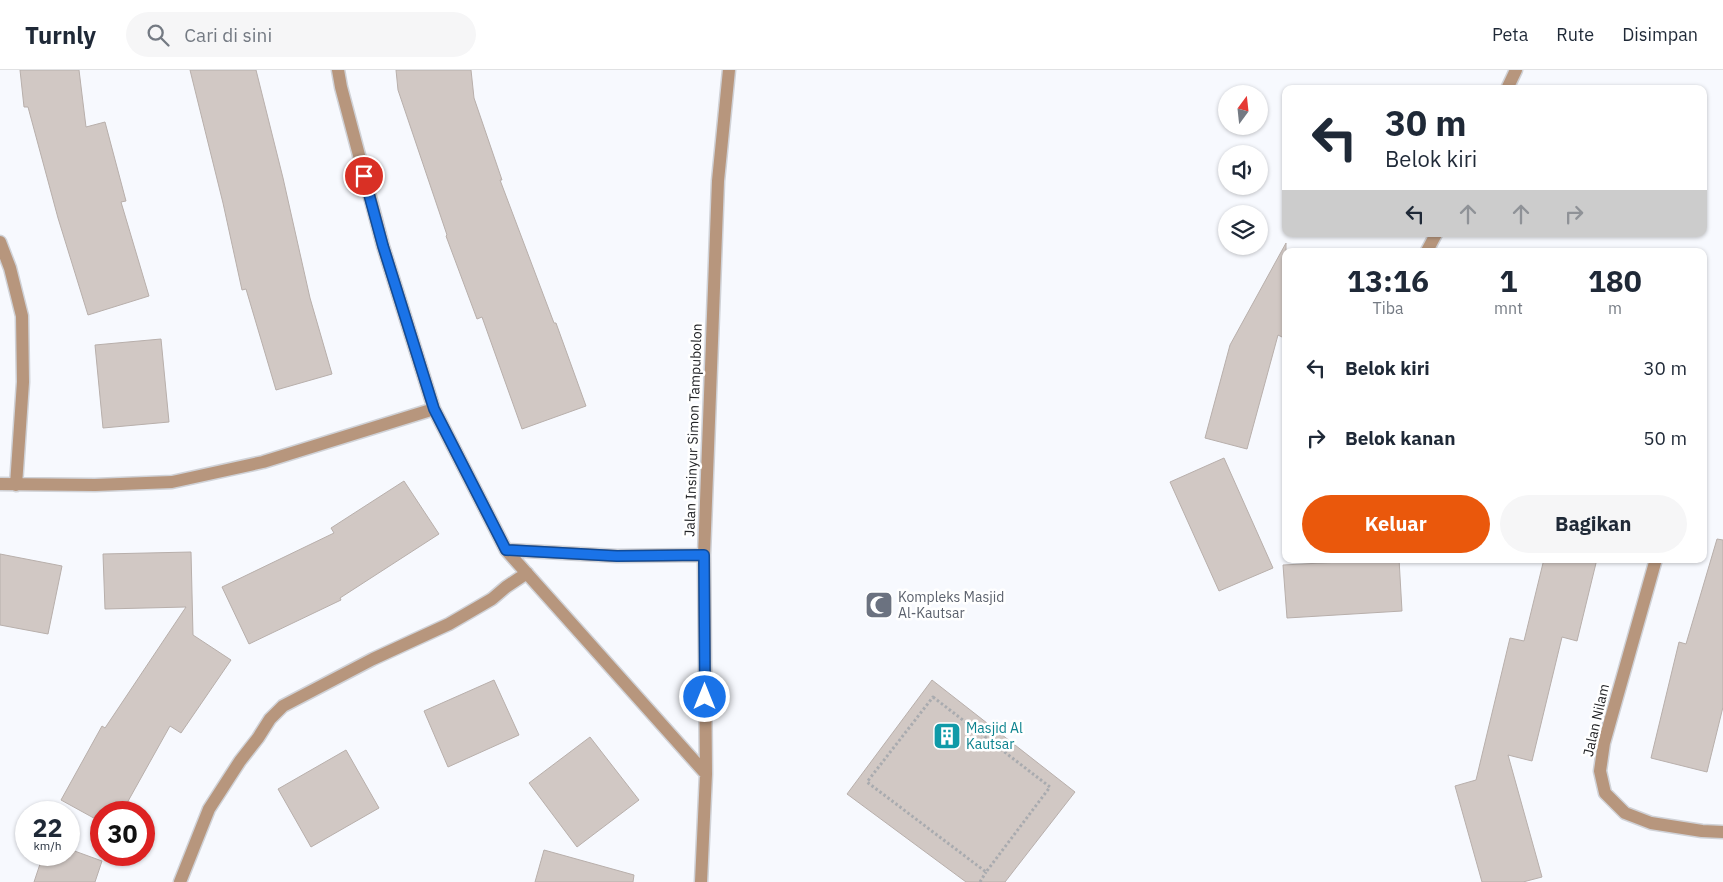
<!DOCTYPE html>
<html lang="id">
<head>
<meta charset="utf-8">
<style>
  :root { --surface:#fff; --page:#f6f6f7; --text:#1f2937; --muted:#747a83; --line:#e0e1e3; --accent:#ea580c }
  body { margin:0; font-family:"IBM Plex Sans",sans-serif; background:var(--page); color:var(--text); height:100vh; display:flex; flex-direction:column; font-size:19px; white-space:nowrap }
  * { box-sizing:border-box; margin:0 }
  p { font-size:16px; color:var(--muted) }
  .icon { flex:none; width:28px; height:28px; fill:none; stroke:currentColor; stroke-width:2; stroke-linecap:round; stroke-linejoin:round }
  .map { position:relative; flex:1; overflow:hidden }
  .details { position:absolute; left:1282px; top:178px; width:425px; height:315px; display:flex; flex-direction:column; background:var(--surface); border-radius:10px; box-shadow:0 1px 4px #0004 }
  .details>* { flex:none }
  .banner { position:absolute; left:1282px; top:15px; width:425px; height:152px; border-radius:10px; box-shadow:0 1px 4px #0004; background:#fff; color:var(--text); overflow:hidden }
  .needle { width:32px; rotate:15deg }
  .controls { position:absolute; left:1218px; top:15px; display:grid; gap:10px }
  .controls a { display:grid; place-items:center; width:50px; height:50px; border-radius:50%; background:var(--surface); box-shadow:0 1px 4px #0004; font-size:25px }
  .speed { position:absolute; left:15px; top:731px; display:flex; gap:10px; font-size:25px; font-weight:700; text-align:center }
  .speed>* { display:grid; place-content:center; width:65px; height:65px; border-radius:50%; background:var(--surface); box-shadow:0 1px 4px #0004; line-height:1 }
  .speed small { font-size:12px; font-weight:400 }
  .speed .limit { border:8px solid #d22; background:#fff; color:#111 }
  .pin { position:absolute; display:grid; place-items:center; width:42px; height:42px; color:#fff; margin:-21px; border:2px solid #fff; border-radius:50%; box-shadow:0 1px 5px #0007 }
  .me { position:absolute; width:55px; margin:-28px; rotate:0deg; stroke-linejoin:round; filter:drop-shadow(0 0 4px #0008) }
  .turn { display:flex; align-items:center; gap:18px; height:105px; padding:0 20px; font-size:22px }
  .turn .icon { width:65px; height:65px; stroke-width:2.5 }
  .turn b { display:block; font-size:35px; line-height:42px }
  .lanes { display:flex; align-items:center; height:48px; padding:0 20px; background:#0003; justify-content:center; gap:25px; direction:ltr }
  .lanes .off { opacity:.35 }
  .eta { display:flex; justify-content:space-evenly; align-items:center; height:85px; text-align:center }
  .eta b { font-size:30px; font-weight:800; line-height:35px }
  .cta { display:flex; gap:10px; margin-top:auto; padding:10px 20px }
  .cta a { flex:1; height:58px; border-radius:30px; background:var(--accent); color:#fff; font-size:20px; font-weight:800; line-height:58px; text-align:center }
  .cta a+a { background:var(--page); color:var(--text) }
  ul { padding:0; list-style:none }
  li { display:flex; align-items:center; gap:15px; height:70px; padding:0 20px }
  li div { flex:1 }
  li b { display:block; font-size:19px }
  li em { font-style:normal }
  header { display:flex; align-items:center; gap:30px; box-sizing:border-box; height:70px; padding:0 25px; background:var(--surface); border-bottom:1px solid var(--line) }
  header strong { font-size:24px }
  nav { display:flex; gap:28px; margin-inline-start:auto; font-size:18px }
  .search { width:350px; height:45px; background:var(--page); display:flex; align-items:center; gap:12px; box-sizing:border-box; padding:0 18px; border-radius:28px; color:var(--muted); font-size:19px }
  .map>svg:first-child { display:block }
  .building { fill:#d1c8c4; stroke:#b8afab }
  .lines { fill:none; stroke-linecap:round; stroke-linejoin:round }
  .minor-casing { stroke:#d0d2d7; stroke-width:15 }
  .path { stroke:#a9abaf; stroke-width:3; stroke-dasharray:2.5 2.5; stroke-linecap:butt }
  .minor { stroke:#b7967d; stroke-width:12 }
  .route-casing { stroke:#114b97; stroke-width:12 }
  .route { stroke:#1a73e8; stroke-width:9 }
  .labels { text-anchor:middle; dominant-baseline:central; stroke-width:5; stroke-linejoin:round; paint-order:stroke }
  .street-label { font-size:14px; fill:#212225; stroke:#fff }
  .worship-label { font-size:14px; fill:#5b616d; stroke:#fff; text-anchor:start }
  .culture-label { font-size:14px; fill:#0d838f; stroke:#fff; text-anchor:start }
</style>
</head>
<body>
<header>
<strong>Turnly</strong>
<div class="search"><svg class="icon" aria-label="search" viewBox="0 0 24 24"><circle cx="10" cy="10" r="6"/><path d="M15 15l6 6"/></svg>Cari di sini</div>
<nav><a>Peta</a><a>Rute</a><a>Disimpan</a></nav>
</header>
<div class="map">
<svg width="1723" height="812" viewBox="0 0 1723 812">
  <rect width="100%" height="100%" fill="#f7f9fe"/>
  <path class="building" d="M20 0H79L86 57 105 52 126 131 121 132 149 226 88 245 58 148 28 37H24Z
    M190 0H256L283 108 310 228 332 304 276 320 246 219 242 220 223 133Z
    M396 0H471L474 28 502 110H500L554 253H556L586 336 522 359 482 247 477 249 446 166 447 165 398 20Z
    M1286 173V269L1278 265 1247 379 1205 368 1230 275Z
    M161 269 169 352 103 358 95 275Z
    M1224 388 1273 498 1219 521 1170 412Z
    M404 411 439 464 340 528 341 530 249 574 222 517 334 463 331 458Z
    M1717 469 1723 470V637L1707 702 1651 688 1679 572 1686 574Z
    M191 482 193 565 231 590 181 663 170 656 122 742H101V752L61 730 102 656 105 658 186 537 105 539 103 484Z
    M0 484 62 496 48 564 0 555Z
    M1399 489 1402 541 1287 548 1283 495Z
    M1544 489H1597L1577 571 1562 567 1532 691 1508 685 1542 807 1523 812H1482L1455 716 1476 710 1510 568 1524 571Z
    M494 610 519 665 448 697 424 641Z
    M932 610 1075 722 1005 812H966L847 724Z
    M590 667 639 730 577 777 529 713Z
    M346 680 379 738 311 777 278 719Z
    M69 779 102 791 95 812H34L43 785H69Z
    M544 780 634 805 633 812H535Z"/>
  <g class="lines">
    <defs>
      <path id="minor" d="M338 0 341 17 383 176 434 339 506 480 706 704
        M1507 19 1516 0
        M0 172 10 198 22 246 23 312 16 415
        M1427 181 1436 164
        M0 414 95 415 172 412 263 392 434 339
        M506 480 617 486 704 485
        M1656 489 1604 673 1600 701 1605 723 1625 743 1651 753 1702 761 1723 762
        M180 812 209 739 240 691 258 668 270 649 283 636 373 589 449 554 492 529 506 517 527 503
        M701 812 706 704 704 485 718 111 729 0"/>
    </defs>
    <use href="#minor" class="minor-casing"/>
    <path class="path" d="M933 627 1050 717 986 802 867 712Z
      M980 812 986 802"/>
    <use href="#minor" class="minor"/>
  </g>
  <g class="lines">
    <defs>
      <path id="route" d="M364 106 383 176 434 339 506 480 617 486 704 485 705 627"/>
    </defs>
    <use href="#route" class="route-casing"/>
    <use href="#route" class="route"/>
  </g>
  <defs>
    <symbol id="mosque-square" viewBox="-11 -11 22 22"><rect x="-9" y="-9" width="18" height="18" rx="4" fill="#6b7280" stroke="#fff"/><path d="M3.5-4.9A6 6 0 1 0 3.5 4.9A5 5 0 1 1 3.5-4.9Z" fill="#fff"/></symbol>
    <symbol id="building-square" viewBox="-11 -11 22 22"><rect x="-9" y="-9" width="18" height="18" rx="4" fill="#0f9aa8" stroke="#fff"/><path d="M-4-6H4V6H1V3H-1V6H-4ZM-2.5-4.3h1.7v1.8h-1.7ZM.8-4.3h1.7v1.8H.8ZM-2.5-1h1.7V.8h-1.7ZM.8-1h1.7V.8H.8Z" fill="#fff"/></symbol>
  </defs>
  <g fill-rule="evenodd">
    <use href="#mosque-square" x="863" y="519" width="32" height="32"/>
    <use href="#building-square" x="931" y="650" width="32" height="32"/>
  </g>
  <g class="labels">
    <g class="street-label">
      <text transform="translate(693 360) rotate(-88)">Jalan Insinyur Simon Tampubolon</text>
      <text transform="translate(1596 650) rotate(-77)">Jalan Nilam</text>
    </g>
    <g class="worship-label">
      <text x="898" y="527">Kompleks Masjid<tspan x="898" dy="16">Al-Kautsar</tspan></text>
    </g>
    <g class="culture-label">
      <text x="966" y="658">Masjid Al<tspan x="966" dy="16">Kautsar</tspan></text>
    </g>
  </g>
</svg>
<div class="controls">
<a><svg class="needle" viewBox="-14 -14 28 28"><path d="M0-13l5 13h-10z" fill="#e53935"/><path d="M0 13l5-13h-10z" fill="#747a83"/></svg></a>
<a><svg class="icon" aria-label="sound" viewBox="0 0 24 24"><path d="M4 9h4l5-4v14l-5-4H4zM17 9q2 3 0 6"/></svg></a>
<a><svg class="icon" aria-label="layers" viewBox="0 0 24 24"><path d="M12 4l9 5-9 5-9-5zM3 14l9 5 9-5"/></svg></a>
</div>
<div class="speed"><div>22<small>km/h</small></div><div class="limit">30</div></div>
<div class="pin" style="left:364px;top:106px;background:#d93025"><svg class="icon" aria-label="arrive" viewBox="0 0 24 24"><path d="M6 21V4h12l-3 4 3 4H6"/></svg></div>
<svg class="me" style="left:705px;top:627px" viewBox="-20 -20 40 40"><circle r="17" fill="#1a73e8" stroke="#fff" stroke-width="3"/><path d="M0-11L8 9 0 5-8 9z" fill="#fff"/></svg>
<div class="banner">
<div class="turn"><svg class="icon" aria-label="left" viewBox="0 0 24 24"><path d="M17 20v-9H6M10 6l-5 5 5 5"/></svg><div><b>30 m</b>Belok kiri</div></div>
<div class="lanes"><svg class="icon" aria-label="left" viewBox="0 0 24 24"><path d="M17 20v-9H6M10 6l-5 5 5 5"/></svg><svg class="icon off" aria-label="ahead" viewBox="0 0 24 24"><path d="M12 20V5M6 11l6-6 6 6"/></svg><svg class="icon off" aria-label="ahead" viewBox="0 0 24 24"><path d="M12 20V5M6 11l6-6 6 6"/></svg><svg class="icon off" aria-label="right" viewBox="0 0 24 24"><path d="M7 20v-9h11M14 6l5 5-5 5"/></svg></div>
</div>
<section class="details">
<div class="eta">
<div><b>13:16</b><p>Tiba</p></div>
<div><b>1</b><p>mnt</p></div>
<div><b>180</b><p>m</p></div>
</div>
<ul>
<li><svg class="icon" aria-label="left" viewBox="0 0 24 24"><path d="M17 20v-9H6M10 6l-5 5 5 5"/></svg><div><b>Belok kiri</b></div><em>30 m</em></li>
<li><svg class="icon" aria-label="right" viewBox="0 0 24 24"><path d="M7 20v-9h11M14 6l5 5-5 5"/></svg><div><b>Belok kanan</b></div><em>50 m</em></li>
</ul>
<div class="cta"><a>Keluar</a><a>Bagikan</a></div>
</section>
</div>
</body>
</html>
